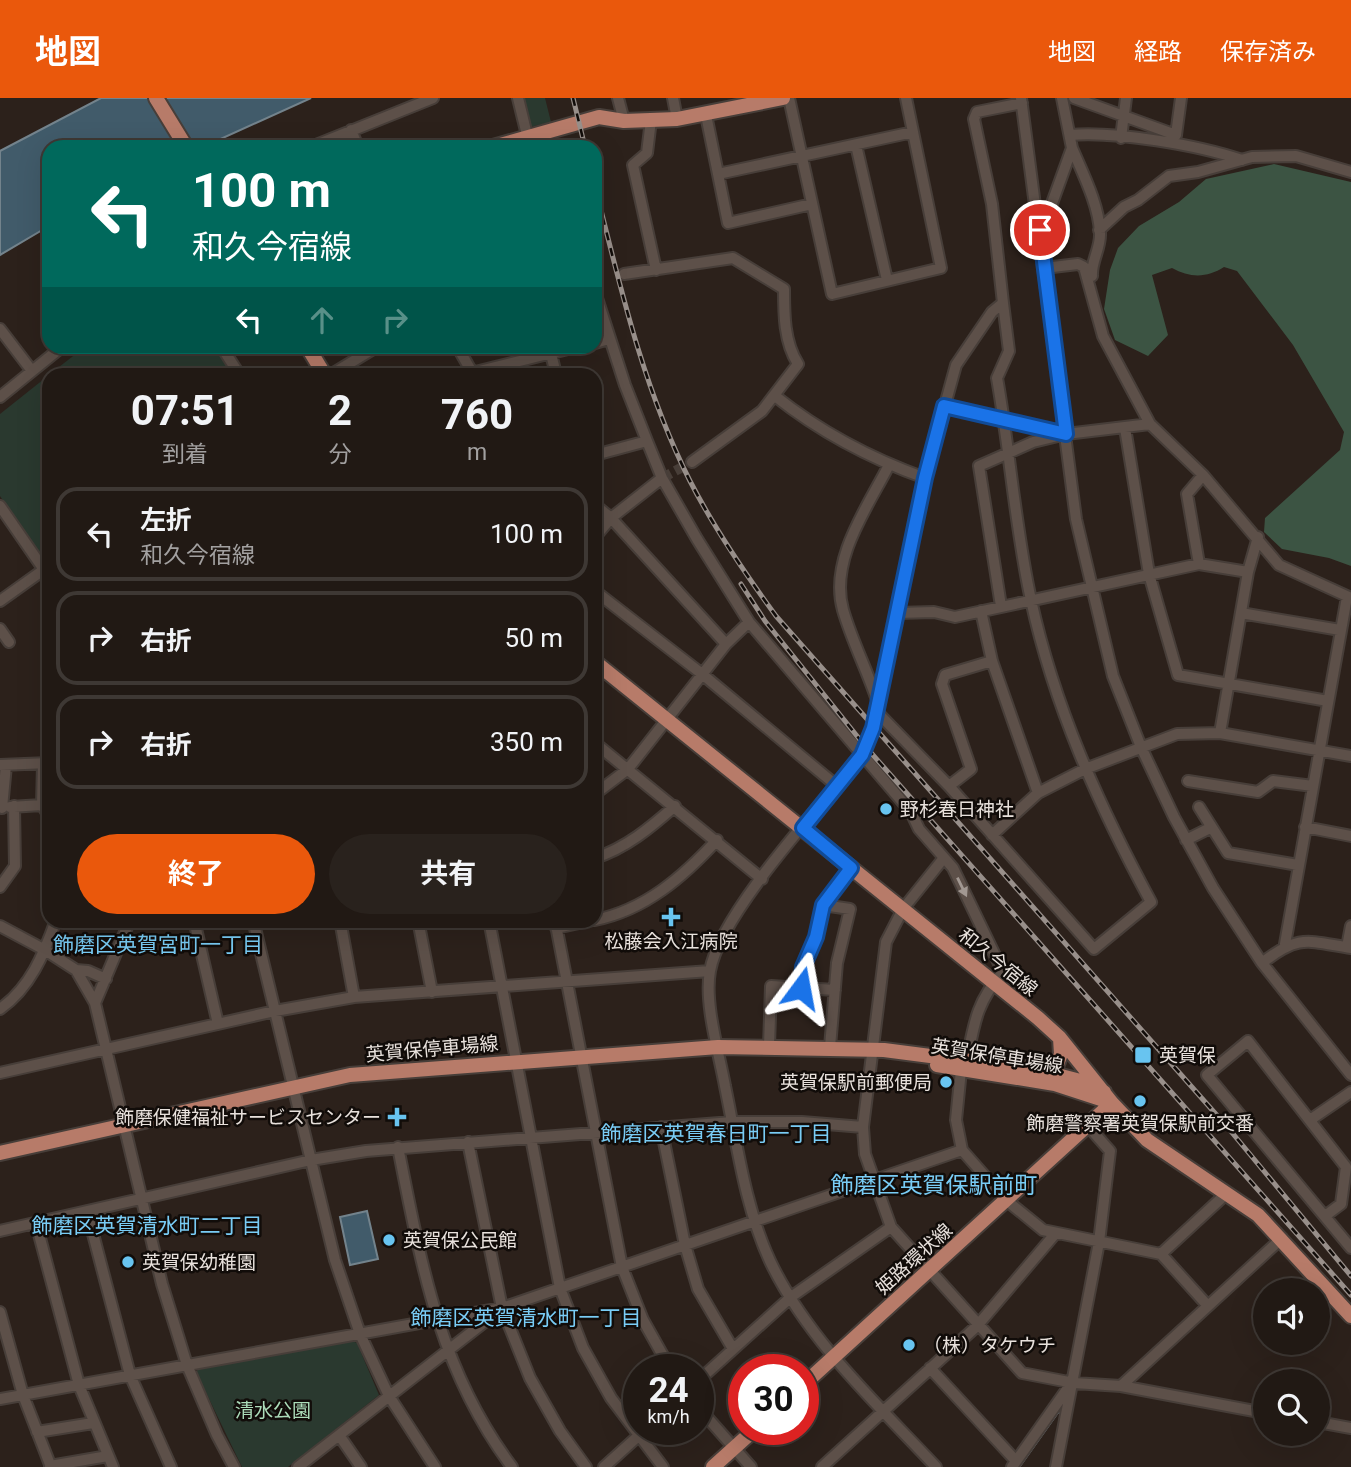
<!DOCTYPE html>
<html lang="ja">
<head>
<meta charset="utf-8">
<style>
  :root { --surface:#211914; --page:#29221d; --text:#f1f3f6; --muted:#a2a0a0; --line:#3e3834; --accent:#ea580c }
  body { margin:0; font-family:Roboto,"Noto Sans JP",sans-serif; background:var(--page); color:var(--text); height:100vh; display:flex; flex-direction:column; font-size:26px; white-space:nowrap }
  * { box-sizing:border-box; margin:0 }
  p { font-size:23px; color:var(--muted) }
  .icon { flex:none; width:38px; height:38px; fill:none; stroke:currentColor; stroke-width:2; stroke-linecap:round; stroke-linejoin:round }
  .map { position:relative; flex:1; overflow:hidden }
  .sheet { position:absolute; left:42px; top:270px; width:560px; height:560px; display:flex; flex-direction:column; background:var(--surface); border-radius:21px; box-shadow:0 7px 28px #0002,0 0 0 2px var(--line) }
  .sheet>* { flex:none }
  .banner { position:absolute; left:42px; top:42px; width:560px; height:214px; border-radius:21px; box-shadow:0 7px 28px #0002,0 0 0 2px var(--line); background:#00695c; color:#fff; overflow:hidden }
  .fabs { position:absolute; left:1253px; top:1180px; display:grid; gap:14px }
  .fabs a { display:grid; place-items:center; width:77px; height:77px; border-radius:50%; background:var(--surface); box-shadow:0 7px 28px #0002,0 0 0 2px var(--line); font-size:35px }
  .speed { position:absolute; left:623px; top:1256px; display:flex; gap:14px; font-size:35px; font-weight:700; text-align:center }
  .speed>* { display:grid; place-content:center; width:91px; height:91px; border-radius:50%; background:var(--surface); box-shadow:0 7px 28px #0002,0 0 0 2px var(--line); line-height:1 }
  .speed small { font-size:18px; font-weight:400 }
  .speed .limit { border:10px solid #d22; background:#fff; color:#111 }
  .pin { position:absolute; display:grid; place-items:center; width:60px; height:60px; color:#fff; margin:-30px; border:4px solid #fff; border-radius:50%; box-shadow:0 2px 7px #0007 }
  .me { position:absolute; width:77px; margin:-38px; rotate:13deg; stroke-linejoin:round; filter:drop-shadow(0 0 5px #0008) }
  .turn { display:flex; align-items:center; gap:24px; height:147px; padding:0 35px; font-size:32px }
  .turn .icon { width:91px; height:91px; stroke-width:2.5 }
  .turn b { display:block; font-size:49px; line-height:60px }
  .lanes { display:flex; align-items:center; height:66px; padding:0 35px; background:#0003; justify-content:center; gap:35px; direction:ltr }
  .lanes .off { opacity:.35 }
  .eta { display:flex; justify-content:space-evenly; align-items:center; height:119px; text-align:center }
  .eta b { font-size:42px; font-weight:700; line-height:49px }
  .primary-button { display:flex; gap:14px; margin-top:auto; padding:14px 35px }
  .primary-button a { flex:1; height:80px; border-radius:42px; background:var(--accent); color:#fff; font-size:28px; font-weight:700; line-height:80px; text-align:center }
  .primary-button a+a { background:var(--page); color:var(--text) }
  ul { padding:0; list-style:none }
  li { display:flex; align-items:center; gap:21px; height:94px; margin:0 14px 10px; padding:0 21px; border:4px solid var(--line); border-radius:21px }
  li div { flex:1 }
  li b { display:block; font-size:26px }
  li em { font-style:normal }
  header { display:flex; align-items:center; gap:42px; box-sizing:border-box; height:98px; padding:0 35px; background:var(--accent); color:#fff }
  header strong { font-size:33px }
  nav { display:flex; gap:38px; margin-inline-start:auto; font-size:24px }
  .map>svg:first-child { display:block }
  .green { fill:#2a392f }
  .forest { fill:#3c5443 }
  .water { fill:#415b6a; stroke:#73838c; stroke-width:2 }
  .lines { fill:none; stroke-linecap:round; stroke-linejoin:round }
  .stream { stroke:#73838c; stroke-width:2.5 }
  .minor-tunnel { stroke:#483e38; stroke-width:10; stroke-dasharray:10 5; stroke-linecap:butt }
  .minor-casing { stroke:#473e39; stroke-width:14 }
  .major-casing { stroke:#473e39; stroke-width:18 }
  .minor { stroke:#5d5049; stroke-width:10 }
  .major { stroke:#b77b69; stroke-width:14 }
  .rail-casing { stroke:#988f8a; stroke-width:5 }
  .rail { stroke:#110c09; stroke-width:2.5; stroke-dasharray:8; stroke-linecap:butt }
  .oneway { fill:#a29892 }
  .route-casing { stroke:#114b97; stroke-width:18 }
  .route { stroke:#1a73e8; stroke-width:12 }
  .poi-dot { fill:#68c4f0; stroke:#110c09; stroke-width:2.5 }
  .labels { text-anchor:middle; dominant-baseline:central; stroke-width:5; stroke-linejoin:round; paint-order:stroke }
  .poi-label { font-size:19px; fill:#e8e1dc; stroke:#110c09; text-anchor:start }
  .street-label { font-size:19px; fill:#e8e1dc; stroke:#110c09 }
  .park-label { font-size:19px; fill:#acddba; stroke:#110c09 }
  .neighbourhood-label { font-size:21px; fill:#79ccf5; stroke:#110c09 }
  .quarter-label { font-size:23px; fill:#79ccf5; stroke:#110c09 }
</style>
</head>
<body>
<header>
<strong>地図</strong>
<nav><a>地図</a><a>経路</a><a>保存済み</a></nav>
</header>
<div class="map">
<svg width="1351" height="1369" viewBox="0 0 1351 1369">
  <rect width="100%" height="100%" fill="#2c211b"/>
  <path class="green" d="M523 0H545L551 24 530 29Z
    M86 248 216 249 233 276H50Z
    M49 277V461L44 464 0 398V316Z
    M352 1243 357 1245 379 1297 288 1369H242L196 1274 199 1270Z"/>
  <path class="forest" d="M1274 66 1351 84V468L1329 460 1282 451 1264 434 1265 420 1340 352 1344 334 1293 247 1237 173 1224 169C1207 180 1190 180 1172 170L1152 177 1168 237 1148 258 1115 242 1104 211 1110 172 1118 150 1139 128 1179 104 1206 81Z"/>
  <path class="water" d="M101 0H311L203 49H49V128L0 157V53Z
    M367 1113 378 1161 350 1167 340 1119Z"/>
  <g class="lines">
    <path class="stream" d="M1019 1369 1058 1314 1063 1315"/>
    <path class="minor-tunnel" d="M662 380 692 364"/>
    <defs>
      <path id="minor" d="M518 0 527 37
        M618 0 624 23
        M673 0 677 21
        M789 0 832 196 941 170 906 0
        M1021 0 1076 421 1113 578 1141 649 1174 719 1213 790 1262 865 1351 977
        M1074 0 1176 37 1181 0
        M706 17 728 125 812 106
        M651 22 647 55 633 67 656 172
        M351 32 358 49
        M1070 37C1115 33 1198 47 1242 62
        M1121 40 1126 0
        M856 47 887 182
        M311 49 433 0
        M1072 50C1083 76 1099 107 1100 135 1101 150 1091 163 1092 178
        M718 76 913 34
        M1037 113 1051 108 1072 50 1062 0
        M1099 132 1124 109 1138 102 1169 78 1198 74 1252 59 1296 58 1351 74
        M1044 170 1078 166 1084 169 1103 238 1150 326 1203 377 1279 467 1351 500
        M624 176 733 160 784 191C784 216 784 244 798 266L762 313 692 364
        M595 194 625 287 647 343 662 380 697 441 749 524 911 714 919 731 953 770 1003 874C977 903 974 925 967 962
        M0 231 32 273
        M595 245 609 241
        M221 248 239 276
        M457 248 473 276
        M551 256 556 276
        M332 276 378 248
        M467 276 580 248
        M775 298C819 333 872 361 925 380
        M0 299 63 248
        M944 308 1066 336 1150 326
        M1125 330 1149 476 1178 577 1328 603
        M595 357 647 343
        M595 407 611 420 726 546
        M0 408 49 479
        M595 439 611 420 662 380
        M1199 466 1187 396 1203 377
        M595 493 702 576 837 688
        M0 503 49 468
        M1001 508 979 368 1033 344 1066 336
        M981 513 992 563 1038 695
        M897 515 934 514 955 519 1199 466 1248 474
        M1241 515 1340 532
        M0 531 9 544
        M877 602C867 572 852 543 843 512 829 462 867 410 889 367
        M876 613 949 688 1094 851 1151 804C1099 708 1054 608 1031 502 1015 429 1010 353 997 280L1009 253 1003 205
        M1220 635 1248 474 1258 439
        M595 645 762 781
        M43 666 42 707 49 718
        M0 667 49 665
        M1188 683 1258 694 1273 683 1313 688
        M949 688 971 671 942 586 945 577 992 563
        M595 696 628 671 726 546 749 524
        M10 709 42 707
        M1199 709 1228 755 1298 767
        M2 710 6 667
        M1305 729 1351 738
        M992 737 1038 695 1085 671 1177 636 1220 635 1351 658
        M1186 742 1210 730
        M595 760C626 750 650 730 675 708
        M943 761 903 811 886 844 863 1029 865 1056 891 1129 1022 1275 1074 1285 1121 1288 1265 1315
        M0 789 15 768 14 708
        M823 807 850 811 837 865 830 949
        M130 822 95 905 162 1186 187 1267 217 1337 234 1369
        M194 822 218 926
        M253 822 335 1162 360 1236 389 1298 435 1369
        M340 822 354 899
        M418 822 432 894
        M489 822 560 1190 583 1250 611 1300 663 1369
        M555 822 622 1169 643 1222 671 1272
        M595 822C645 812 683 779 717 742
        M0 828 45 852 76 872 88 873 106 881
        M556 830 593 822
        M1285 846 1347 499
        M1347 849 1351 828
        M1262 865C1299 836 1307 843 1351 850
        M76 872 95 905
        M801 890 803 869 816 839 823 807 851 770
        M0 911C30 890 44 856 56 822
        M769 948 771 888 835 892
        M961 972 956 1022 962 1052 1006 1102 1043 1132 1161 1156 1208 1208
        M0 975 275 913 354 899 710 873
        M1310 1022 1351 994
        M661 1029 685 1147 698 1191 733 1251
        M468 1044 502 1210 530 1280 560 1333 586 1369
        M398 1049C421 1165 439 1272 512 1369
        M87 1113 130 1277 171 1369
        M1325 1118 1341 1106 1346 1069 1248 943 1207 977 1351 1150
        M36 1125 79 1287 113 1369
        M0 1133 311 1062 366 1053 732 1024H802L863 1029
        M1161 1156 1227 1095
        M0 1214 23 1297 51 1369
        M930 1270 1016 1363
        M698 1283 791 1199 891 1129
        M1121 1288 1282 1140
        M0 1301 502 1210 962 1052
        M698 1309 751 1369
        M1318 1324 1351 1330
        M37 1334 93 1325
        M339 1337 361 1369
        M50 1368 108 1358
        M298 1369 500 1212
        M604 1369 645 1332
        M822 1369 977 1228 1055 1136
        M936 1369C877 1306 807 1241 770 1163 745 1109 737 1046 725 988 719 955 704 905 710 873 720 815 823 705 862 657L873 630 925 380 956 267 992 214 1003 205 992 106 974 21 977 14 1022 5
        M1012 1369 1070 1287
        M1056 1369 1099 1144 1110 1053 1088 1028"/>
      <path id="major" d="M156 0 186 49
        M493 49 599 19 624 23 677 21 783 0
        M307 248 324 276
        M595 564 1038 920 1060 940 1112 1005 1147 1042 1258 1117 1351 1218
        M937 967 1055 986 1104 1002
        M1039 972 1057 966 1061 956 1060 940
        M0 1055 350 977 718 949 884 952 1038 972 1088 985 1104 994
        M803 1287 1112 1005
        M713 1369 754 1332"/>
    </defs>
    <use href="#minor" class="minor-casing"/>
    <use href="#major" class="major-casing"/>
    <use href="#minor" class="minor"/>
    <use href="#major" class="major"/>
    <defs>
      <path id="rail" d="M573 0 585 49
        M595 88C620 188 643 290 690 383 714 430 744 474 776 518L1229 1031 1351 1178
        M741 486 765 523 865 648 1351 1197"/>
    </defs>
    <use href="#rail" class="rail-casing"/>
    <use href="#rail" class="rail"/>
  </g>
  <defs><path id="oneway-solid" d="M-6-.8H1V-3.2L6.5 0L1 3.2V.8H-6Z" transform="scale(1.75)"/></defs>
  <use class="oneway" href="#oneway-solid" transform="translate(962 789) rotate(64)"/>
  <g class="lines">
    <defs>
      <path id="route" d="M801 890 803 869 816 839 823 807 851 770 803 730 862 657 873 630 925 380 944 308 1066 336 1040 132"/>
    </defs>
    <use href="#route" class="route-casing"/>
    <use href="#route" class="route"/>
  </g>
  <g class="poi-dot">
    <circle cx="886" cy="711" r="7"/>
    <path d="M667.5 808.5h7v7h7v7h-7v7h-7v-7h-7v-7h7z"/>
    <rect x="1134" y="948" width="18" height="18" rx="3.5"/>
    <circle cx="946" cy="984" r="7"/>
    <circle cx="1140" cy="1003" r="7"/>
    <path d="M393.5 1008.5h7v7h7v7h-7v7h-7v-7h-7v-7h7z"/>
    <circle cx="389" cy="1142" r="7"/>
    <circle cx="128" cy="1164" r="7"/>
    <circle cx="909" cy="1247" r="7"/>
  </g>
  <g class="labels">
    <g class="poi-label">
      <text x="900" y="711">野杉春日神社</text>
      <text x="671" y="843" text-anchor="middle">松藤会入江病院</text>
      <text x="1159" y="957">英賀保</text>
      <text x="932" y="984" text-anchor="end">英賀保駅前郵便局</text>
      <text x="381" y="1019" text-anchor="end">飾磨保健福祉サービスセンター</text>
      <text x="1140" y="1025" text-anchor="middle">飾磨警察署英賀保駅前交番</text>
      <text x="403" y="1142">英賀保公民館</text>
      <text x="142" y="1164">英賀保幼稚園</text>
      <text x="923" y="1247">（株）タケウチ</text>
    </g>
    <g class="street-label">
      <text transform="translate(998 864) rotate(39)">和久今宿線</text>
      <text transform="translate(432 951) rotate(-5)">英賀保停車場線</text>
      <text transform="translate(997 958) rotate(9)">英賀保停車場線</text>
      <text transform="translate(914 1161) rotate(-42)">姫路環状線</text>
    </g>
    <g class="park-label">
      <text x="273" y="1312">清水公園</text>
    </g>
    <g class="neighbourhood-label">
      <text x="158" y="847">飾磨区英賀宮町一丁目</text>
      <text x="716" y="1036">飾磨区英賀春日町一丁目</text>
      <text x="147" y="1128">飾磨区英賀清水町二丁目</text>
      <text x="526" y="1220">飾磨区英賀清水町一丁目</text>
    </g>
    <g class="quarter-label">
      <text x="934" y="1087">飾磨区英賀保駅前町</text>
    </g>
  </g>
</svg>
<div class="fabs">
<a><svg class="icon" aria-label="sound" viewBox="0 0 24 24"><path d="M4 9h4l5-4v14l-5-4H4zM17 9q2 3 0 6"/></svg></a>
<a><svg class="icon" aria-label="search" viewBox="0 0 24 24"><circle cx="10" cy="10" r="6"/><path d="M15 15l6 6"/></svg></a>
</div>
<div class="speed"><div>24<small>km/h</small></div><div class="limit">30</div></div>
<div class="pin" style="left:1040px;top:132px;background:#d93025"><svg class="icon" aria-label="arrive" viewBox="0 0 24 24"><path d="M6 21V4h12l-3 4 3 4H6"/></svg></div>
<svg class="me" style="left:801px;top:890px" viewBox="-20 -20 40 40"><path d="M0-17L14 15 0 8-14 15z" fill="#1a73e8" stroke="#fff" stroke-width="4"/></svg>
<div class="banner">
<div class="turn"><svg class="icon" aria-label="left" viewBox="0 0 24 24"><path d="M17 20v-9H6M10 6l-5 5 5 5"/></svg><div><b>100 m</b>和久今宿線</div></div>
<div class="lanes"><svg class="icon" aria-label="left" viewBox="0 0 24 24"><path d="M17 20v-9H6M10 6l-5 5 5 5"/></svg><svg class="icon off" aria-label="ahead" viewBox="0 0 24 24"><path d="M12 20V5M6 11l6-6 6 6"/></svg><svg class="icon off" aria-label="right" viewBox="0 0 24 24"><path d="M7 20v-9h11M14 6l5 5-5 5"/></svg></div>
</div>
<section class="sheet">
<div class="eta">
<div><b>07:51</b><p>到着</p></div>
<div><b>2</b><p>分</p></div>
<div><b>760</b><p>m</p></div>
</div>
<ul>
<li><svg class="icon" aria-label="left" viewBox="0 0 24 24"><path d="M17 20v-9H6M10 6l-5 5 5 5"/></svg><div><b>左折</b><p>和久今宿線</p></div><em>100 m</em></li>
<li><svg class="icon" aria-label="right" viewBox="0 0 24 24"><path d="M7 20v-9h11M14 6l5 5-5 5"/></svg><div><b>右折</b></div><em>50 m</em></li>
<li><svg class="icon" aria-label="right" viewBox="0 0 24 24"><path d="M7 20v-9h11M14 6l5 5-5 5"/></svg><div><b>右折</b></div><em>350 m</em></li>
</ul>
<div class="primary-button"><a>終了</a><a>共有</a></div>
</section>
</div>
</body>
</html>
